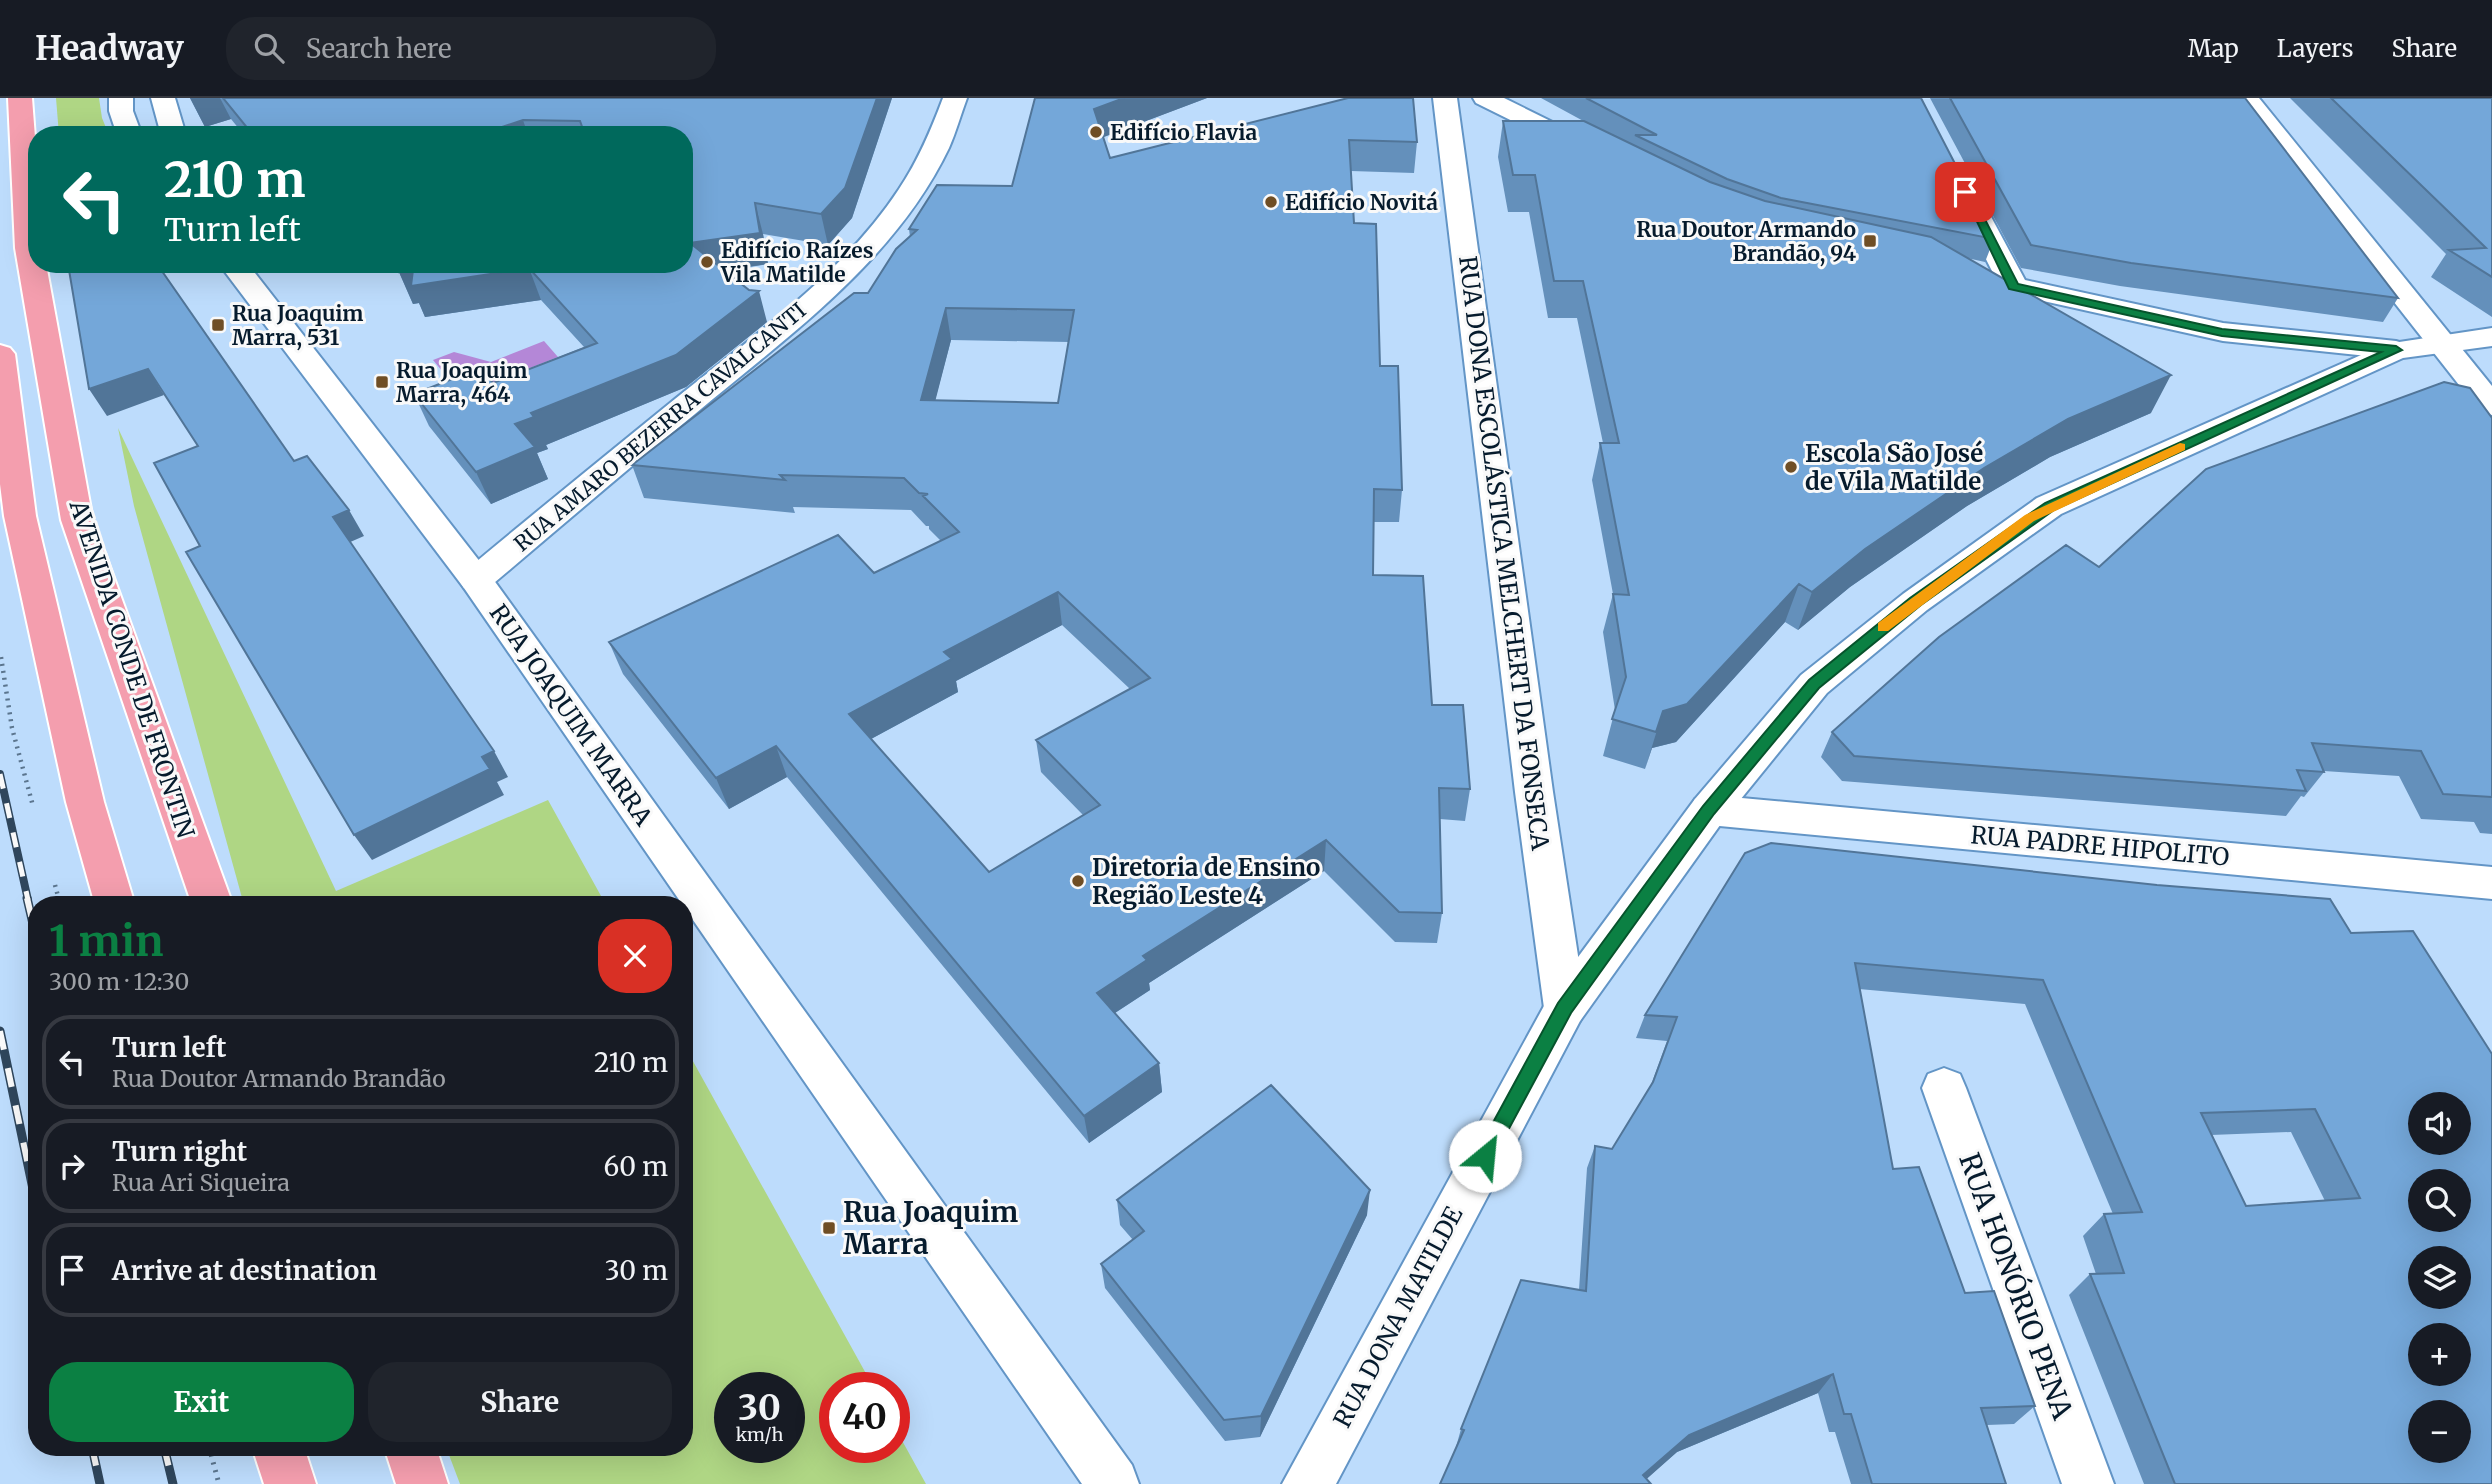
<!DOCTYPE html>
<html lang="en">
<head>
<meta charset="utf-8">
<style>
  :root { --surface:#171b24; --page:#20242c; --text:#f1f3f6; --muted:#9ea1a6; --line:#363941; --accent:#0b8043 }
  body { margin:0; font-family:Merriweather,serif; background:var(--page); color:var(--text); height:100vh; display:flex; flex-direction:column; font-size:26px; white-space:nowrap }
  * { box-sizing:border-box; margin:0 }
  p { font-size:23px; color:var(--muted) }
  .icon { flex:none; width:38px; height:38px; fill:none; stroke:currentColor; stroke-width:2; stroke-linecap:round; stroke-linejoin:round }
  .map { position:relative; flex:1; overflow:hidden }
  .drawer { position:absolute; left:28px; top:798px; width:665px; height:560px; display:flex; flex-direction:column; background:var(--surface); border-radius:28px; box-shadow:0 7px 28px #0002 }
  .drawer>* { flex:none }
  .guide { position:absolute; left:28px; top:28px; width:665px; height:147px; border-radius:28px; box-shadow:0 7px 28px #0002; background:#00695c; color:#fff; overflow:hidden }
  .controls { position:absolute; left:2408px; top:994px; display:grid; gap:14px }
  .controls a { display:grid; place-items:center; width:63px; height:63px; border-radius:50%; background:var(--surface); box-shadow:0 7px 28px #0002; font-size:35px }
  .speed { position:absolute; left:714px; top:1274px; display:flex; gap:14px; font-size:35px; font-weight:700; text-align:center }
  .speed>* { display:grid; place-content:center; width:91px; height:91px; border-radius:50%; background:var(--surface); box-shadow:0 7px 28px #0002; line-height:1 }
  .speed small { font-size:18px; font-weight:400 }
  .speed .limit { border:10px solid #d22; background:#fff; color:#111 }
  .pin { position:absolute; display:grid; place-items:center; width:60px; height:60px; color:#fff; margin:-30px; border-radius:14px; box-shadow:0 4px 10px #0006 }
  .me { position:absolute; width:77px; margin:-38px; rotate:28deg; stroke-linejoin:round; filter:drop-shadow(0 0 5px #0008) }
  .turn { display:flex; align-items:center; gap:24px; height:147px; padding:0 21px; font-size:32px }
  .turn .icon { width:91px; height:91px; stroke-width:2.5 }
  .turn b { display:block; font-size:49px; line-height:60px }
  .round { display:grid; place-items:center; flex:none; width:74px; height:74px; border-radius:28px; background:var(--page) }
  .overview { display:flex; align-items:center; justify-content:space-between; height:119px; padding:0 21px }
  h1 { font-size:42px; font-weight:700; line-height:52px; color:var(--accent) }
  .action { display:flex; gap:14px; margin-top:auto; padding:14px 21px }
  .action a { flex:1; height:80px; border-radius:28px; background:var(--accent); color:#fff; font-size:28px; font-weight:700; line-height:80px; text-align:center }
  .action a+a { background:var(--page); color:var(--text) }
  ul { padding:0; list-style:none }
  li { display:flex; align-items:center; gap:21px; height:94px; margin:0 14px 10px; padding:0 7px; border:4px solid var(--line); border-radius:28px }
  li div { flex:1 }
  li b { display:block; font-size:26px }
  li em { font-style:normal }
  header { display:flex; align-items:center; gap:42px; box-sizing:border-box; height:98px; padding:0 35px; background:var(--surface); border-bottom:2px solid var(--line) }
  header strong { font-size:33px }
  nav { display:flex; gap:38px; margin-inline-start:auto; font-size:24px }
  .search { width:490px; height:63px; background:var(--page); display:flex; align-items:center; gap:18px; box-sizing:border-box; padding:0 24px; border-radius:28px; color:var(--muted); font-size:26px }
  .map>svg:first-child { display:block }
  .green { fill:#afd684; fill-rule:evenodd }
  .water { fill:#b487d7 }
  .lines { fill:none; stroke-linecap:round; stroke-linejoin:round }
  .minor-casing { stroke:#6395c6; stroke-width:4 }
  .tertiary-casing { stroke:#6395c6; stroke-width:4 }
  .trunk-casing { stroke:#fff; stroke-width:4 }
  .path-far1 { stroke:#5b758e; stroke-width:4.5; stroke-dasharray:2 5; stroke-linecap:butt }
  .path { stroke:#5b758e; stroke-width:5; stroke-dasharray:2 6; stroke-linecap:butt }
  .minor { fill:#fff; fill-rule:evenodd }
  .tertiary { fill:#fff; fill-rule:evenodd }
  .trunk { fill:#f49eae; fill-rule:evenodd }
  .rail-far1-casing { stroke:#2f465c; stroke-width:8 }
  .rail-casing { stroke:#2f465c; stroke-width:9 }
  .rail-far1 { stroke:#f9f9f9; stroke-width:5; stroke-dasharray:15; stroke-linecap:butt }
  .rail { stroke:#f9f9f9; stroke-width:6; stroke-dasharray:19; stroke-linecap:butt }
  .wall { fill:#6490bb; fill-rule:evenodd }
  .shaded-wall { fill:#517598 }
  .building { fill:#74a7d9; stroke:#517598; stroke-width:2; fill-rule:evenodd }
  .route { fill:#0b8043; stroke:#07532c; stroke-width:2 }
  .slow { fill:#f59e0b }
  .poi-dot { fill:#6f4e25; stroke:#f9f9f9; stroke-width:2.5 }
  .labels { text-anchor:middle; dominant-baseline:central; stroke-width:6; stroke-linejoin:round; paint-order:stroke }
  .far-poi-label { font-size:21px; font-weight:bold; fill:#061b2d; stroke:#f9f9f9; text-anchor:start }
  .far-street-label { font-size:21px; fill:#061b2d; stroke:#f9f9f9 }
  .poi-label { font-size:24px; font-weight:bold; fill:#061b2d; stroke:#f9f9f9; text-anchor:start }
  .street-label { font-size:24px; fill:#061b2d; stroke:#f9f9f9 }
  .near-poi-label { font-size:28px; font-weight:bold; fill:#061b2d; stroke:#f9f9f9; text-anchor:start }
  .near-street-label { font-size:28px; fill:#061b2d; stroke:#f9f9f9 }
</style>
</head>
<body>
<header>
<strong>Headway</strong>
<div class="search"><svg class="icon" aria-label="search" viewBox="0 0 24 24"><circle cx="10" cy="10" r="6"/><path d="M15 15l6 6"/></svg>Search here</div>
<nav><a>Map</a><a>Layers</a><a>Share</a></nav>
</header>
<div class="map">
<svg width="2492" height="1386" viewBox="0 0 2492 1386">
  <rect width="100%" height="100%" fill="#bddcfc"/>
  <path class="green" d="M56 0H99L102 20 109 37H59Z
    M118 330 336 793 548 702 606 807H244L134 408Z
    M684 947 874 1290H835V1349H894V1328L926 1386H460L446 1349H684ZM730 1290H789V1349H730Z"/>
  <path class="water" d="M544 243 558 259 462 297 433 262 454 254 491 264Z"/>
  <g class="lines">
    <defs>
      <path id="minor" d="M943 0H967C961 16 956 34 949 50 895 163 788 238 695 316 625 373 557 432 488 490L476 494 464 490 459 482 464 474C532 417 601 361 670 305 750 240 842 178 899 91 918 63 931 32 943 0Z
        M1433 0H1457L1553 694 1586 910 1580 923 1565 928 1550 923 1544 910 1515 694Z
        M1473 0H1504L1587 41 1591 46 1587 51H1569L1476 5Z
        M2234 0H2259L2492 288V317L2481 315Z
        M1968 92 1977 94 1981 100 2025 182 2223 225 2396 243 2406 246 2411 252 2406 258 2396 261 2223 243 1958 184 1954 178 1958 172 1968 170 1993 175 1955 100 1959 94Z
        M1709 697 2492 769V801L1709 727 1695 723 1690 712 1695 701Z
        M1944 970 1960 976 1966 990 2114 1386H2062L1922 990 1928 976Z"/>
      <path id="tertiary" d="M109 0H133V13L142 37H117L109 13Z
        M151 0H175L186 37H161Z
        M219 166H248L488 474 1132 1367 1139 1386H1082L464 490Z
        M2492 230V248L2403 260 2061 416 1927 512 1827 595 1723 723 1580 923 1336 1386H1282L1550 897 1695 701 1801 577 1903 496 2037 400 2386 246Z"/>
      <path id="trunk" d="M8 0H32L37 66V166H46L93 422 233 807H192L61 422 15 150Z
        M0 247 10 250 15 256 36 418 104 704 135 807H95L66 704 4 418 0 386Z
        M252 1349H304L316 1386H264Z
        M384 1349H436L448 1386H396Z"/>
    </defs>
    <use href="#minor" class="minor-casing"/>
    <use href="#tertiary" class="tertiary-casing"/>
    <use href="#trunk" class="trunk-casing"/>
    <path class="path-far1" d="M1 559 12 630 33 708
      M55 787 59 802"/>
    <path class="path" d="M59 800 61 807
      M209 1349 219 1386"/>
    <use href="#minor" class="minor"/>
    <use href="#tertiary" class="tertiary"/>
    <use href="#trunk" class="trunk"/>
    <defs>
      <path id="rail-far1" d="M0 676 28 802"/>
      <path id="rail" d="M27 800 37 843
        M0 933 37 1110
        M92 1349 100 1386
        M164 1349 173 1386"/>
    </defs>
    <use href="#rail-far1" class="rail-far1-casing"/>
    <use href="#rail" class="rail-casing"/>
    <use href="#rail-far1" class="rail-far1"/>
    <use href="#rail" class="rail"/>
  </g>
  <path class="wall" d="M190 0H892L852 120 828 147 763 136 768 166 724 173 767 224 686 289 546 347 548 351 537 355 548 381 491 406 429 328 414 296 493 285 584 249 541 202 425 219 419 205 413 206 399 174 684 166V37H244L231 21 205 29Z
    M1035 0H1207L1103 39 1110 60 1348 0 1417 44 1414 75 1351 73 1354 125 1402 392 1399 424H1373V477L1470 691 1465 723 1440 721 1442 815 1437 845 1395 844 1324 773 1149 885 1150 892 1115 915 1159 965 1162 994 1089 1045 787 679 729 711 623 576 609 544 874 475 941 443 929 431V428H926L911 412 793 409 795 415 644 400 632 367 868 195 910 139 909 131 1012 88ZM951 242 1069 244 1058 305 935 302ZM1062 527 1130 591 1036 642 1041 674 1083 717 989 774 871 641 958 594 956 583Z
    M1541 0H1921L1994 141 1985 164 1967 160 2151 315 2050 359 1967 408 1850 489 1798 532 1785 524 1676 644 1652 650 1645 671 1603 658 1615 612 1603 534 1613 496 1592 382 1600 345H1603L1577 220H1548L1529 114H1508L1498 59 1503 23 1587 25Z
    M1930 0H2245L2398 200 2383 224 2120 188 2021 170Z
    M2290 0H2492V219L2431 179 2446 156Z
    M2492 320V736L2480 735 2474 724 2421 721 2399 678 2324 673V674L2304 699 2301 698 2286 718 1842 683 1821 659 1832 634 2099 469Z
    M2157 787 2330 801 2492 1386H2144L2069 1197 2090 1176H2096L2083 1138 2104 1116H2113L2025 906 1859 891 1893 1071 1965 1195 2035 1308 2014 1326 1987 1327 2006 1386H1851L1835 1334H1829L1818 1295 1677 1354 1646 1381 1456 1349 1461 1331 1579 1192 1587 1070 1595 1048 1612 1051 1651 987 1667 943 1636 940 1645 917ZM2291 1034 2325 1103 2246 1108 2211 1037Z
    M1117 1102 1367 1117 1260 1339 1225 1343 1105 1190 1101 1166 1133 1142 1120 1127Z"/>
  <path class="shaded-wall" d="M190 0H220L231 21 205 29Z
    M877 0H892L852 120 828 147 821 116Z
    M1124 0H1207L1096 42 1094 11Z
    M523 22 528 37H478Z
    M755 105 763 136 768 166 699 176 690 145Z
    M529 170 541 202 425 219 419 205 413 206 399 174 413 172Z
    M759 193 767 224 686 289 546 347 548 351 537 355 548 381 491 406 476 374 515 326 531 315Z
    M946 210 951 242 927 335 921 302Z
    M148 271 164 297 107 318 89 291Z
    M2171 277 2151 315 2050 359 1967 408 1850 489 1798 532 1812 494 1865 451 1984 370 2068 321Z
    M349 412 364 438 348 445 333 419Z
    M1799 486 1785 524 1676 644 1652 650 1645 671 1663 613Z
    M1058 494 1062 527 956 583 958 594 858 648 849 616 944 554Z
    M776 648 787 679 729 711 716 680Z
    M494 653 508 679 497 684 504 697 372 762 354 737 482 659Z
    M1326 742 1324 773 1149 885 1150 892 1101 924 1097 895 1143 858Z
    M1159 965 1162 994 1089 1045 1084 1018Z
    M1370 1092 1367 1117 1260 1339 1261 1318Z
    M1833 1276 1818 1295 1677 1354 1641 1386 1643 1377 1689 1337Z"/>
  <path class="building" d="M223 0H877L845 90 821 116 755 105 760 135 690 145 749 192 759 193 676 257 531 315 534 319 515 326 535 349 476 374 414 296 480 270 493 285 597 245 529 170 411 188 413 172 399 174V166H684V37H585L580 23 523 22 478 37H253Z
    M1035 0H1124L1094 11 1110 60 1348 0H1413L1417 44 1349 42 1354 125 1376 126 1380 268H1398L1402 392 1374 391 1373 477 1423 478 1432 607H1463L1470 691 1439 690 1442 815 1399 814 1326 742 1143 858 1147 862 1097 895 1159 965 1084 1018 776 648 716 680 609 544 838 437 874 475 959 434 923 398 928 396 919 395 904 380 780 377 785 382 632 367 854 195H868L896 151 917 132 909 131 937 87 1012 88ZM946 210 1074 212 1058 305 921 302ZM1058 494 1150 580 1036 642 1100 707 989 774 849 616 952 561 944 554Z
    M1586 0H1921L1994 141 1781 100 1727 81 1635 37H1657Z
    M1950 0H2245L2398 200 2131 165 2031 147Z
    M2331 0H2492V179L2449 152 2486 150Z
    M1503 23H1584L1710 84 1765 103 1931 139 2171 277 2068 321 1984 370 1865 451 1812 494 1799 486 1687 606 1663 613 1656 634 1612 621 1626 579 1613 496 1629 497 1600 345H1619L1583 183H1554L1535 77H1513Z
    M68 166H157L294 363 307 358 349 412 333 419 494 653 482 659 490 671 354 737 186 454 200 448 154 365 198 348 148 271 89 291Z
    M2444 284 2470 290 2492 320V699L2443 696 2421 653 2312 645 2324 674 2297 672 2306 693 1854 658 1832 634 1939 539 2066 447 2099 469 2206 371Z
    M1771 745 2157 787 2330 801 2351 835 2413 833 2492 956V1386H2175L2090 1176 2124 1175 2104 1116 2142 1114 2043 882 1855 865 1893 1071 1919 1069 1965 1195 1994 1193 2035 1308 1981 1310 2006 1386H1872L1851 1316H1844L1833 1276 1689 1337 1643 1377 1651 1386H1440L1464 1332 1461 1331 1521 1182 1586 1193 1595 1048 1612 1051 1653 984 1677 919 1645 917 1745 755ZM2420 1006H2459V1045H2420ZM2315 1011 2360 1100 2246 1108 2201 1015ZM2420 1083H2459V1122H2420ZM2420 1160H2459V1199H2420ZM2420 1237H2459V1276H2420ZM2420 1314H2459V1353H2420Z
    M1271 987 1370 1092 1261 1318 1224 1322 1101 1166 1144 1133 1117 1102Z"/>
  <path class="route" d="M1962 92 1971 94 2018 186 2222 231 2396 248 2402 252 2054 412 1921 507 1819 590 1714 716 1571 915 1491 1064 1485 1067 1478 1064 1475 1058 1478 1052 1558 905 1703 708 1809 582 1910 500 2045 405 2381 254 2222 238 2009 191Z"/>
  <path class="slow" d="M2180 345 2185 346V352L2034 423 1888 533H1878V525L2025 417Z"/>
  <g class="poi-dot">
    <circle cx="1096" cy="34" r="7"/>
    <circle cx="1271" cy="104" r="7"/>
    <rect x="1863" y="136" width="14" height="14" rx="3.5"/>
    <circle cx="707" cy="164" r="7"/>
    <rect x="211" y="220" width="14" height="14" rx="3.5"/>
    <rect x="375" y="277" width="14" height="14" rx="3.5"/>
    <circle cx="1791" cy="369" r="7"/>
    <circle cx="1078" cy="783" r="7"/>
    <rect x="822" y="1123" width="14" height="14" rx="3.5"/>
  </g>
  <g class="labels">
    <g class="far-poi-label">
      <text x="1110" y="34">Edifício Flavia</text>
      <text x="1285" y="104">Edifício Novitá</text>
      <text x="1856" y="131" text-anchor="end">Rua Doutor Armando<tspan x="1856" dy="24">Brandão, 94</tspan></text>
      <text x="721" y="152">Edifício Raízes<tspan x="721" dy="24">Vila Matilde</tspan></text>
      <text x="232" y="215">Rua Joaquim<tspan x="232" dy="24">Marra, 531</tspan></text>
      <text x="396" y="272">Rua Joaquim<tspan x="396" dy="24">Marra, 464</tspan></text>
    </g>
    <g class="far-street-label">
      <text transform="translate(660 329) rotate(-40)">RUA AMARO BEZERRA CAVALCANTI</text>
    </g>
    <g class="poi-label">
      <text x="1805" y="355">Escola São José<tspan x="1805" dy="28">de Vila Matilde</tspan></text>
      <text x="1092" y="769">Diretoria de Ensino<tspan x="1092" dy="28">Região Leste 4</tspan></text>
    </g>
    <g class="street-label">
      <text transform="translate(1504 455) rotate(83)">RUA DONA ESCOLÁSTICA MELCHERT DA FONSECA</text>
      <text transform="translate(132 571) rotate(72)">AVENIDA CONDE DE FRONTIN</text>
      <text transform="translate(571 617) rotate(55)">RUA JOAQUIM MARRA</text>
      <text transform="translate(2100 748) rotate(5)">RUA PADRE HIPOLITO</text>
      <text transform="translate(1398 1219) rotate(-62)">RUA DONA MATILDE</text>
    </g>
    <g class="near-poi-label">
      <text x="843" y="1114">Rua Joaquim<tspan x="843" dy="32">Marra</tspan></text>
    </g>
    <g class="near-street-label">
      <text transform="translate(2016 1188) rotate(70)">RUA HONÓRIO PENA</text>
    </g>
  </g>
</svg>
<div class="controls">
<a><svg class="icon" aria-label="sound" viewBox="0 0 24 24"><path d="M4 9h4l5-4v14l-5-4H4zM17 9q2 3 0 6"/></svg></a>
<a><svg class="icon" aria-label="search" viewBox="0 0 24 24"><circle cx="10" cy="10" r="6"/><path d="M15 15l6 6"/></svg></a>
<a><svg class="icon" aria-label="layers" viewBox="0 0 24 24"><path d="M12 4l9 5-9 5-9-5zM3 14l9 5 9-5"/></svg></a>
<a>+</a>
<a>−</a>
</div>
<div class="speed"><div>30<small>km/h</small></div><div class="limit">40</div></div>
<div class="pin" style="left:1965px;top:94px;background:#d93025"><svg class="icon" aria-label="arrive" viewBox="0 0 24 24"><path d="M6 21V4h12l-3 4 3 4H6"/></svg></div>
<svg class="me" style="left:1485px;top:1058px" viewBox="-20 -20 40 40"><circle r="19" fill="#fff"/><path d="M0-13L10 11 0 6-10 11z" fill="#0b8043"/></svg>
<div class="guide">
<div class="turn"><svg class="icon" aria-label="left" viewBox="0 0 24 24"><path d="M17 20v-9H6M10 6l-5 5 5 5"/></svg><div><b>210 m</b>Turn left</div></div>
</div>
<section class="drawer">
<div class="overview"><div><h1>1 min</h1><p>300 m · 12:30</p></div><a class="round" style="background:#d93025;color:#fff"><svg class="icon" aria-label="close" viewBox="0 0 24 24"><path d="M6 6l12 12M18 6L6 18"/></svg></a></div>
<ul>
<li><svg class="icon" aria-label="left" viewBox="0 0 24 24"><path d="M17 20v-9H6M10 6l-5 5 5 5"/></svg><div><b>Turn left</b><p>Rua Doutor Armando Brandão</p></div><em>210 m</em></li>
<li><svg class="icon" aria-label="right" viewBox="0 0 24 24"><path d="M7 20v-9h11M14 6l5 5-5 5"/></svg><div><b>Turn right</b><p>Rua Ari Siqueira</p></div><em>60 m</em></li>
<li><svg class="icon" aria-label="arrive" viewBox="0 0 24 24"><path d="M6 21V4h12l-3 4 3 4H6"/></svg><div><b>Arrive at destination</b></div><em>30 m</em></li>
</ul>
<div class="action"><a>Exit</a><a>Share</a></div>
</section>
</div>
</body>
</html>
